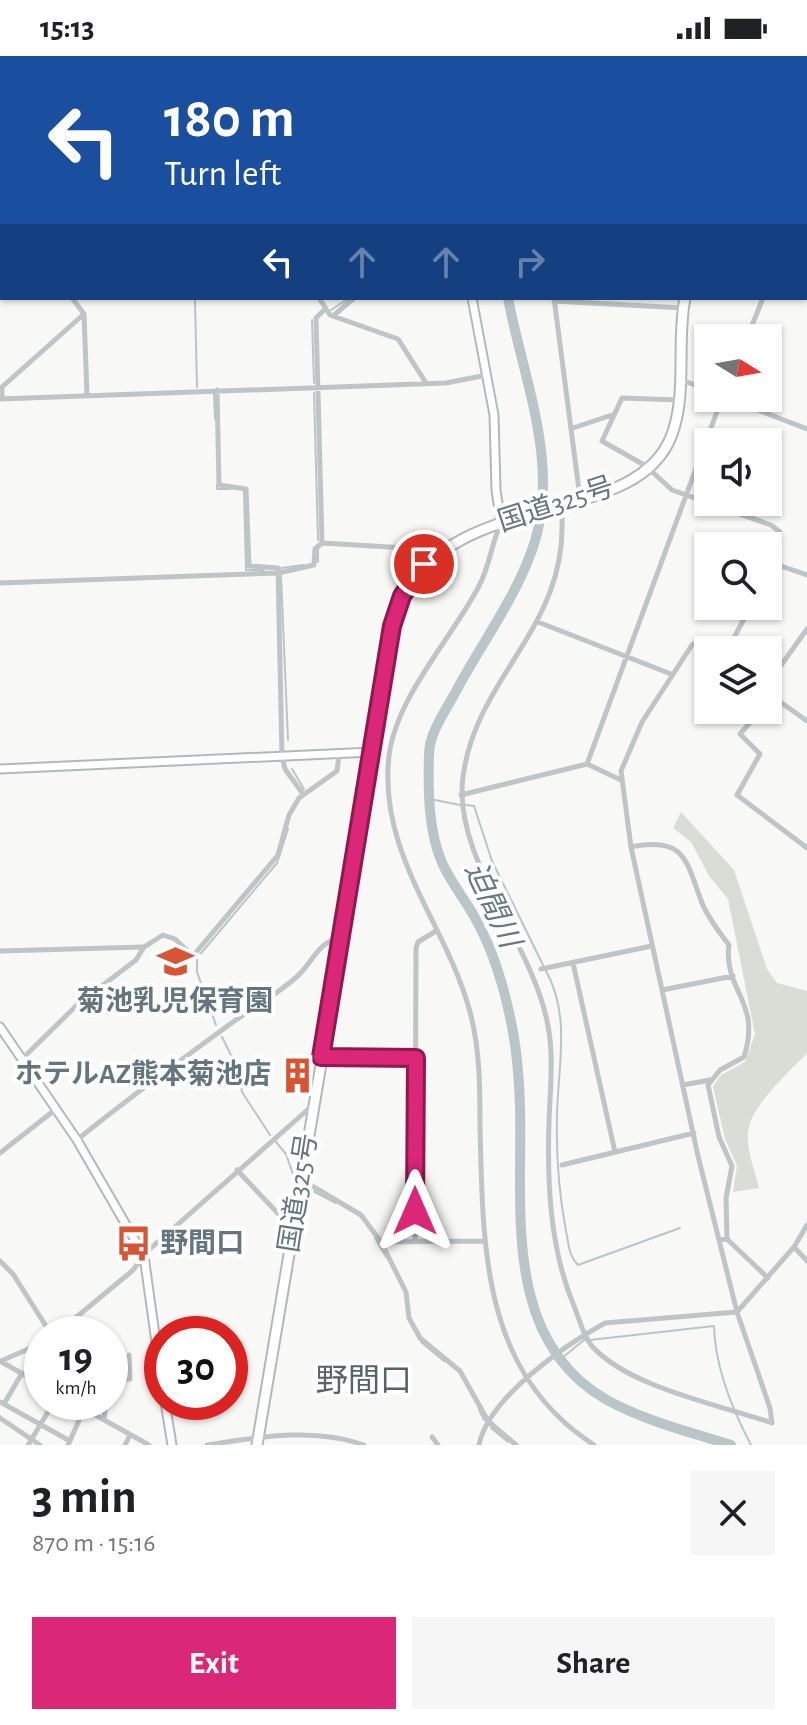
<!DOCTYPE html>
<html lang="en">
<head>
<meta charset="utf-8">
<style>
  :root { --surface:#fff; --page:#f6f6f6; --text:#202124; --muted:#757577; --accent:#db2777 }
  body { margin:0; font-family:"Alegreya Sans","Noto Sans JP",sans-serif; background:var(--page); color:var(--text); height:100vh; display:flex; flex-direction:column; font-size:30px; white-space:nowrap }
  * { box-sizing:border-box; margin:0 }
  p { font-size:26px; color:var(--muted) }
  .icon { flex:none; width:44px; height:44px; fill:none; stroke:currentColor; stroke-width:2; stroke-linecap:round; stroke-linejoin:round }
  .map { position:relative; height:1389px; overflow:hidden }
  .panel { display:flex; flex-direction:column; background:var(--surface); flex:1 }
  .panel>* { flex:none }
  .guide { position:absolute; left:0px; top:0px; width:808px; height:244px; box-shadow:0 2px 6px #0004; background:#1a4fa0; color:#fff; overflow:hidden }
  .needle { width:52px; rotate:101deg }
  .buttons { position:absolute; left:694px; top:268px; display:grid; gap:16px }
  .buttons a { display:grid; place-items:center; width:88px; height:88px; border-radius:0px; background:var(--surface); box-shadow:0 2px 6px #0004; font-size:40px }
  .speed { position:absolute; left:24px; top:1260px; display:flex; gap:16px; font-size:40px; font-weight:700; text-align:center }
  .speed>* { display:grid; place-content:center; width:104px; height:104px; border-radius:50%; background:var(--surface); box-shadow:0 2px 6px #0004; line-height:1 }
  .speed small { font-size:20px; font-weight:400 }
  .speed .limit { border:12px solid #d22; background:#fff; color:#111 }
  .pin { position:absolute; display:grid; place-items:center; width:68px; height:68px; color:#fff; margin:-34px; border:4px solid #fff; border-radius:50%; box-shadow:0 2px 8px #0007 }
  .me { position:absolute; width:88px; margin:-44px; rotate:0deg; stroke-linejoin:round; filter:drop-shadow(0 0 6px #0008) }
  .turn { display:flex; align-items:center; gap:28px; height:168px; padding:0 32px; font-size:36px }
  .turn .icon { width:104px; height:104px; stroke-width:2.5 }
  .turn b { display:block; font-size:56px; line-height:68px }
  .lanes { display:flex; align-items:center; height:76px; padding:0 32px; background:#0003; justify-content:center; gap:40px; direction:ltr }
  .lanes .off { opacity:.35 }
  .round { display:grid; place-items:center; flex:none; width:84px; height:84px; border-radius:0px; background:var(--page) }
  .headline { display:flex; align-items:center; justify-content:space-between; height:136px; padding:0 32px }
  h1 { font-size:48px; font-weight:700; line-height:60px }
  .action { display:flex; gap:16px; margin-top:auto; padding:16px 32px }
  .action a { flex:1; height:92px; border-radius:0px; background:var(--accent); color:#fff; font-size:32px; font-weight:700; line-height:92px; text-align:center }
  .action a+a { background:var(--page); color:var(--text) }
  .status { display:flex; justify-content:space-between; align-items:center; height:56px; padding:0 40px; background:var(--surface); direction:ltr }
  .status svg { height:22px; fill:currentColor }
  .map>svg:first-child { display:block }
  .green { fill:#d8ddd5 }
  .lines { fill:none; stroke-linecap:round; stroke-linejoin:round }
  .stream { stroke:#b9c5c9; stroke-width:2 }
  .river { stroke:#b9c5c9; stroke-width:10 }
  .secondary-casing { stroke:#b2b8bc; stroke-width:11 }
  .highway-casing { stroke:#b3b7ba; stroke-width:13 }
  .street { stroke:#bfc4c7; stroke-width:5 }
  .secondary { stroke:#fff; stroke-width:7 }
  .highway { stroke:#fff; stroke-width:9 }
  .route-casing { stroke:#8e194d; stroke-width:20 }
  .route { stroke:#db2777; stroke-width:14 }
  .labels { text-anchor:middle; dominant-baseline:central; stroke-width:8; stroke-linejoin:round; paint-order:stroke }
  .street-label { font-size:28px; fill:#65757f; stroke:#fff }
  .poi-label { font-size:28px; font-weight:bold; fill:#65757f; stroke:#fff }
  .water-label { font-size:30px; font-style:italic; fill:#657a80; stroke:#fff }
  .quarter-label { font-size:32px; fill:#56626a; stroke:#fff }
</style>
</head>
<body>
<div class="status"><b>15:13</b><svg viewBox="0 0 49 12"><path d="M0 12V9h3v3zM5 12V6h3v6zM10 12V3h3v9zM15 12V0h3v12zM26 1h20v11H26zM47 4h2v5h-2z"/></svg></div>
<div class="map">
<svg width="807" height="1389" viewBox="0 0 807 1389">
  <rect width="100%" height="100%" fill="#f8f8f6"/>
  <path class="green" d="M681 756 734 814 767 913 777 927 807 935V997C790 1015 755 1046 749 1071 744 1089 755 1114 759 1132L733 1136 737 1110 725 1083 713 1031 721 1019 745 1006 755 978 728 843 709 820 691 786 673 772Z"/>
  <g class="lines">
    <path class="stream" d="M333 0V2
      M195 245 197 331
      M331 254 349 242
      M312 264 314 327
      M214 337 215 363
      M314 337 318 484
      M217 429V433H230
      M244 434 246 514H264
      M318 506V493
      M281 512 303 509
      M281 520 288 684
      M292 713 304 733
      M430 743 460 749
      M466 749 474 750 492 805 543 909
      M546 915C571 960 558 1010 557 1059 556 1098 559 1138 566 1175 569 1188 568 1199 578 1209L680 1172
      M216 969 197 916V902L277 807 288 773
      M222 981 237 1011 242 1036 270 1079
      M276 1086 286 1098 295 1124
      M305 1131 336 1147
      M375 1182 386 1201
      M590 1284 714 1270C715 1311 732 1353 751 1389
      M421 1286 444 1305
      M562 1302 584 1284
      M479 1354 484 1364
      M491 1372 508 1386"/>
    <path class="river" d="M556 2 557 0
      M508 242C523 323 562 411 532 494 514 545 479 591 454 639 444 657 429 678 429 699 428 734 428 776 443 809 452 827 464 843 474 860 490 888 501 921 508 952 516 984 519 1018 520 1050 523 1150 501 1284 607 1344 645 1365 690 1376 731 1389"/>
    <defs>
      <path id="secondary" d="M257 0V2
        M806 50H807
        M472 242 494 359 496 434 501 467
        M0 713 372 696
        M0 971 77 1084 144 1200 162 1329
        M165 1346 172 1389"/>
      <path id="highway" d="M793 2 794 0
        M257 1389 398 550C451 429 633 475 671 381 688 338 676 287 685 242"/>
    </defs>
    <use href="#secondary" class="secondary-casing"/>
    <use href="#highway" class="highway-casing"/>
    <path class="street" d="M515 2 516 0
      M806 133 807 130
      M0 156H2
      M0 239 2 237
      M72 242 84 258 87 339
      M319 242 330 259 398 283 426 327
      M554 242 580 442
      M554 245 683 252
      M333 260 354 242
      M747 282 763 242
      M679 323 708 334
      M217 334 219 429 246 433 249 510 278 512 282 701 285 713 303 738
      M727 342 807 373
      M0 343 446 327 487 319
      M2 343V331L84 258
      M678 344 622 342 602 385 646 410 672 434 771 469 780 476 775 508 768 521
      M573 372 612 359
      M561 449C574 569 476 617 463 721 452 801 534 889 548 970 554 1001 550 1035 549 1066 547 1127 550 1193 574 1250 579 1262 583 1279 591 1289 627 1331 720 1349 772 1367L770 1352 737 1256 698 1100 631 791 621 715 642 666 692 589C703 582 726 586 737 594
      M501 468C492 484 490 510 479 530 452 582 396 641 389 700 378 798 446 867 470 956 480 993 480 1032 480 1070 483 1190 481 1316 594 1389
      M322 487 440 494
      M775 508 807 519
      M0 527 278 517 314 509 315 493 322 487 316 262 324 254
      M538 566 671 618
      M730 589 751 550
      M772 640 807 665
      M768 647 772 640V622L807 573
      M761 654 740 678 760 698 737 739 807 792
      M587 708 722 342
      M461 739 587 708 621 724
      M631 791C686 780 686 805 702 847 708 862 719 876 729 889 723 935 762 945 744 1001L720 1014 708 1029 719 1081 732 1110 726 1142 727 1183
      M0 895 143 891
      M573 907 615 1096
      M541 913 652 890
      M662 934 733 920
      M322 1001 416 1002
      M22 1003 78 948 136 904 144 891 163 879 175 883 193 900 278 799 289 759 299 742 337 715 339 699
      M683 1029 710 1024
      M77 1084C127 1043 181 1004 233 966 253 952 274 940 293 924 313 909 314 888 341 881
      M0 1097 56 1053
      M562 1109 694 1077
      M237 1114 286 1166 293 1167
      M302 1124 361 1159 381 1186 406 1236 409 1262 420 1282 460 1315 488 1365 516 1389
      M719 1184 727 1183 768 1222
      M415 1185 416 892 418 886 436 875
      M381 1186 485 1185
      M794 1191 807 1205
      M0 1205 13 1218 51 1278
      M77 1261 94 1278
      M56 1278 132 1215 151 1192 313 1049
      M0 1305 42 1329
      M1 1305 42 1287
      M110 1325 130 1323 129 1299
      M0 1346 70 1385
      M72 1346 149 1389
      M4 1348 22 1317
      M0 1362 40 1389
      M104 1364 106 1346
      M432 1381 438 1389
      M28 1389 54 1346
      M68 1389 84 1353
      M125 1389 130 1379
      M207 1389C258 1381 314 1371 364 1389
      M479 1389C488 1342 565 1289 605 1267L737 1256 794 1191 807 1169"/>
    <use href="#secondary" class="secondary"/>
    <use href="#highway" class="highway"/>
  </g>
  <g class="lines">
    <defs>
      <path id="route" d="M415 1155 416 1002 321 1001 392 570 402 540 424 508"/>
    </defs>
    <use href="#route" class="route-casing"/>
    <use href="#route" class="route"/>
  </g>
  <defs>
    <symbol id="school-bare" viewBox="-9 -9 18 18"><path d="M0-5L7-2L0 1L-7-2ZM-4 1L0 2.5L4 1V4Q0 6-4 4Z" fill="#d95335" stroke="#fff" stroke-width="2.5" paint-order="stroke"/></symbol>
    <symbol id="building-bare" viewBox="-9 -9 18 18"><path d="M-4-6H4V6H1V3H-1V6H-4ZM-2.5-4.3h1.7v1.8h-1.7ZM.8-4.3h1.7v1.8H.8ZM-2.5-1h1.7V.8h-1.7ZM.8-1h1.7V.8H.8Z" fill="#d95335" stroke="#fff" stroke-width="2.5" paint-order="stroke"/></symbol>
    <symbol id="bus-bare" viewBox="-9 -9 18 18"><path d="M-5-6H5V4H4V6H2V4H-2V6H-4V4H-5ZM-3.5-4V0h7V-4ZM-3.5 1.2v1.5H-2V1.2ZM2 1.2v1.5H3.5V1.2Z" fill="#d95335" stroke="#fff" stroke-width="2.5" paint-order="stroke"/></symbol>
  </defs>
  <g fill-rule="evenodd">
    <use href="#school-bare" x="150" y="880" width="51" height="51"/>
    <use href="#building-bare" x="272" y="994" width="51" height="51"/>
    <use href="#bus-bare" x="108" y="1162" width="51" height="51"/>
  </g>
  <g class="labels">
    <g class="street-label">
      <text transform="translate(556 449) rotate(-18)">国道325号</text>
      <text transform="translate(299 1137) rotate(-81)">国道325号</text>
    </g>
    <g class="poi-label">
      <text x="175" y="946">菊池乳児保育園</text>
      <text x="271" y="1019" text-anchor="end">ホテルAZ熊本菊池店</text>
      <text x="160" y="1188" text-anchor="start">野間口</text>
    </g>
    <g class="water-label">
      <text transform="translate(492 849) rotate(65)">迫間川</text>
    </g>
    <g class="quarter-label">
      <text x="364" y="1325">野間口</text>
    </g>
  </g>
</svg>
<div class="buttons">
<a><svg class="needle" viewBox="-14 -14 28 28"><path d="M0-13l5 13h-10z" fill="#e53935"/><path d="M0 13l5-13h-10z" fill="#757577"/></svg></a>
<a><svg class="icon" aria-label="sound" viewBox="0 0 24 24"><path d="M4 9h4l5-4v14l-5-4H4zM17 9q2 3 0 6"/></svg></a>
<a><svg class="icon" aria-label="search" viewBox="0 0 24 24"><circle cx="10" cy="10" r="6"/><path d="M15 15l6 6"/></svg></a>
<a><svg class="icon" aria-label="layers" viewBox="0 0 24 24"><path d="M12 4l9 5-9 5-9-5zM3 14l9 5 9-5"/></svg></a>
</div>
<div class="speed"><div>19<small>km/h</small></div><div class="limit">30</div></div>
<div class="pin" style="left:424px;top:508px;background:#d93025"><svg class="icon" aria-label="arrive" viewBox="0 0 24 24"><path d="M6 21V4h12l-3 4 3 4H6"/></svg></div>
<svg class="me" style="left:415px;top:1155px" viewBox="-20 -20 40 40"><path d="M0-17L14 15 0 8-14 15z" fill="#db2777" stroke="#fff" stroke-width="4"/></svg>
<div class="guide">
<div class="turn"><svg class="icon" aria-label="left" viewBox="0 0 24 24"><path d="M17 20v-9H6M10 6l-5 5 5 5"/></svg><div><b>180 m</b>Turn left</div></div>
<div class="lanes"><svg class="icon" aria-label="left" viewBox="0 0 24 24"><path d="M17 20v-9H6M10 6l-5 5 5 5"/></svg><svg class="icon off" aria-label="ahead" viewBox="0 0 24 24"><path d="M12 20V5M6 11l6-6 6 6"/></svg><svg class="icon off" aria-label="ahead" viewBox="0 0 24 24"><path d="M12 20V5M6 11l6-6 6 6"/></svg><svg class="icon off" aria-label="right" viewBox="0 0 24 24"><path d="M7 20v-9h11M14 6l5 5-5 5"/></svg></div>
</div>
</div>
<section class="panel">
<div class="headline"><div><h1>3 min</h1><p>870 m · 15:16</p></div><a class="round"><svg class="icon" aria-label="close" viewBox="0 0 24 24"><path d="M6 6l12 12M18 6L6 18"/></svg></a></div>
<div class="action"><a>Exit</a><a>Share</a></div>
</section>
</body>
</html>
